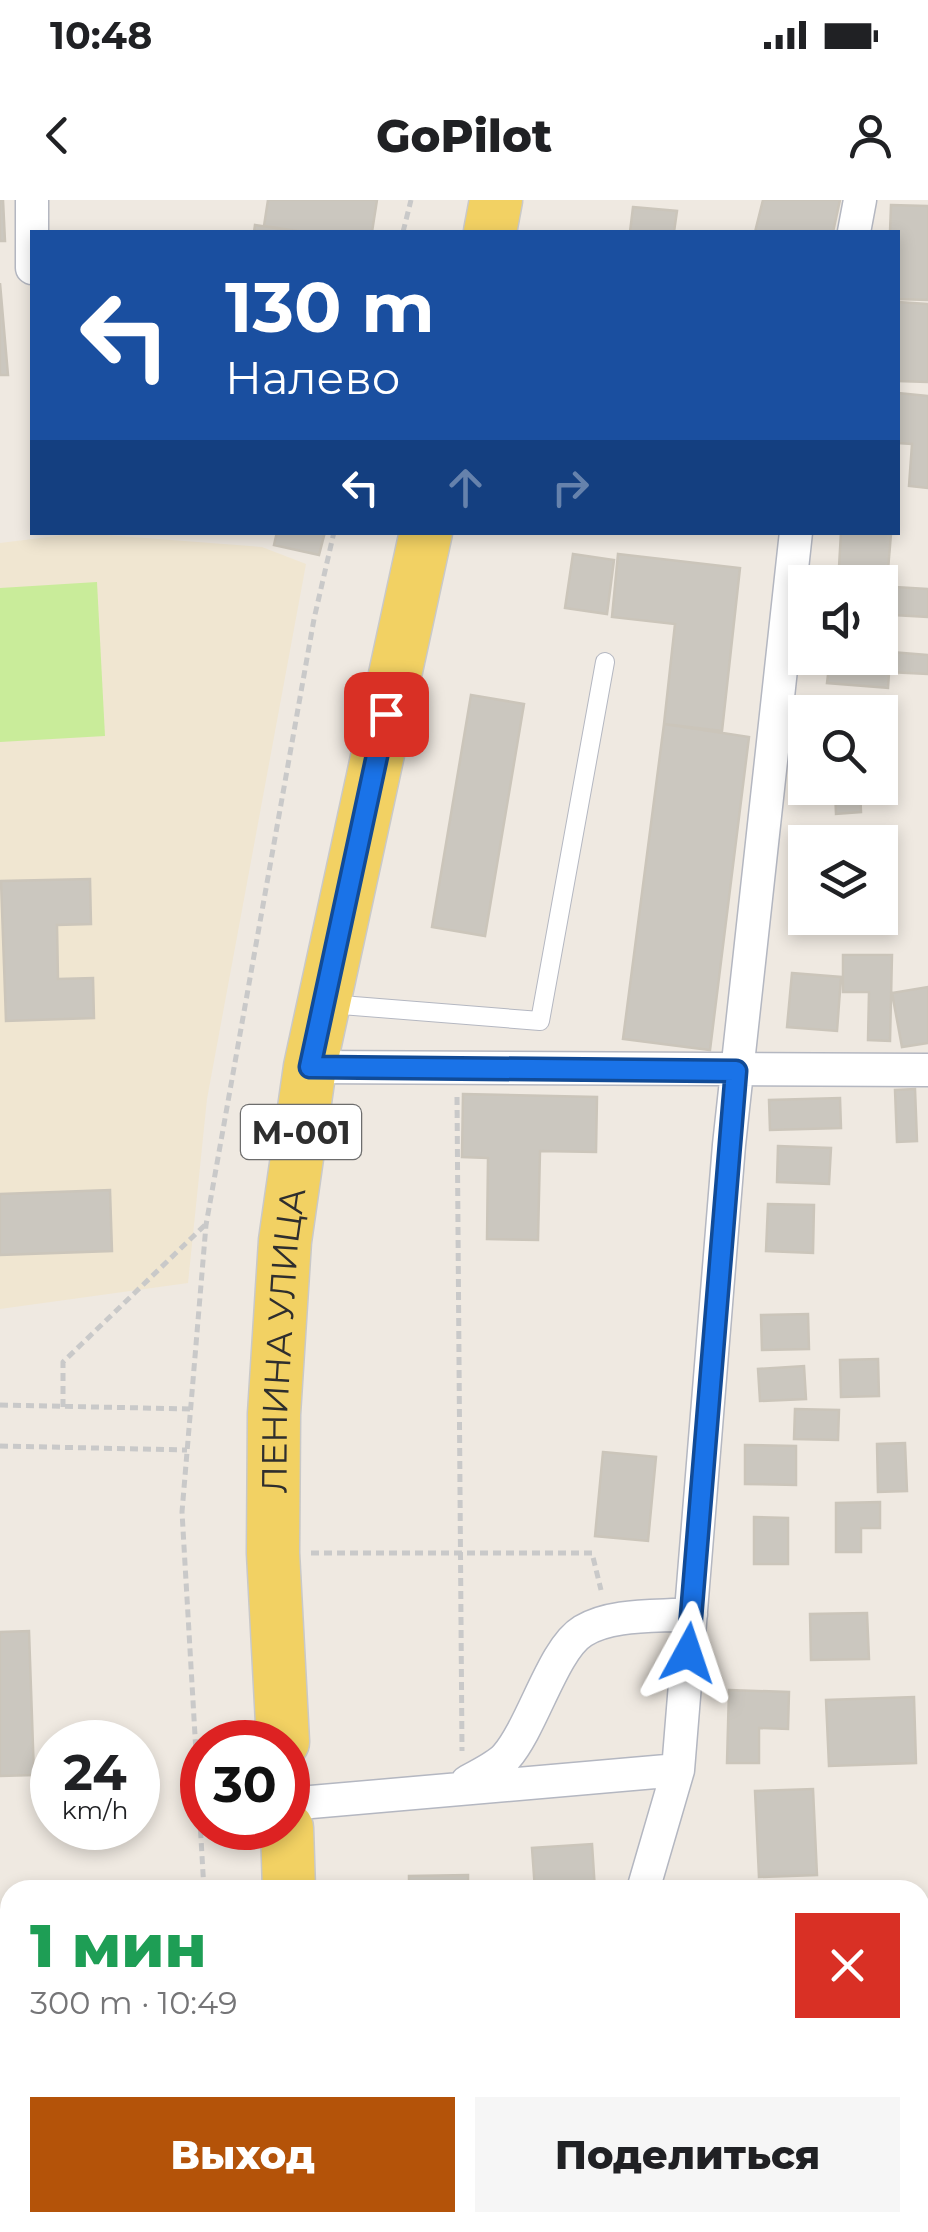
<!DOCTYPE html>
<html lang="ru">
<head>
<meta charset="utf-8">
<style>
  :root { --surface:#fff; --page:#f6f6f6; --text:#202124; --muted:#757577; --accent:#b45309 }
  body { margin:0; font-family:Montserrat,sans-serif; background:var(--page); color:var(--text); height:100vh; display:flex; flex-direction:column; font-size:38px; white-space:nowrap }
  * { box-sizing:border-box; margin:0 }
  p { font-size:32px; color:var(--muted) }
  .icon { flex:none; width:55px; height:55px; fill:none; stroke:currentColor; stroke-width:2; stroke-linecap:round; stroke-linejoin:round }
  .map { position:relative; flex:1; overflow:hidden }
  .panel { position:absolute; left:0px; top:1680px; width:930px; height:352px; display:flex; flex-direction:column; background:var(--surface); border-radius:30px 30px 0 0; box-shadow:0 5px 15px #0003 }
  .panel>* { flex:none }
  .banner { position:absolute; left:30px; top:30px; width:870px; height:305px; border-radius:0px; box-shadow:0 5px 15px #0003; background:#1a4fa0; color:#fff; overflow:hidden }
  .controls { position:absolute; left:788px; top:365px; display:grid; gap:20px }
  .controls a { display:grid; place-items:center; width:110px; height:110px; border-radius:0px; background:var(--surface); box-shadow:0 5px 15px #0003; font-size:50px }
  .speed { position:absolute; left:30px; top:1520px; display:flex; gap:20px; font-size:50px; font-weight:700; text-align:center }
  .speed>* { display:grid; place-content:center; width:130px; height:130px; border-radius:50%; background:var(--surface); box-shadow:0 5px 15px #0003; line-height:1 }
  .speed small { font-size:25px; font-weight:400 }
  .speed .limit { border:15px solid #d22; background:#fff; color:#111 }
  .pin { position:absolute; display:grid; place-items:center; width:85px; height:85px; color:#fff; margin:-42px; border-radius:20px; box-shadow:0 5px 15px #0006 }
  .me { position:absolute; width:110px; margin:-55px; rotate:5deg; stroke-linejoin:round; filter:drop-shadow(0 0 8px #0008) }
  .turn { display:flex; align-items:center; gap:35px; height:210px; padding:0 30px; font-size:45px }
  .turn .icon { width:130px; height:130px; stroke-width:2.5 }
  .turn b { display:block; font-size:70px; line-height:85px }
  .lanes { display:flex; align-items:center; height:95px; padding:0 30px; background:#0003; justify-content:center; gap:50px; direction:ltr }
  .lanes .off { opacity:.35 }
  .round { display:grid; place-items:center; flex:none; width:105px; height:105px; border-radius:0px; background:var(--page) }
  .head { display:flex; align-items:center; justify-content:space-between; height:170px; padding:0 30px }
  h1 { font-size:60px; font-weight:800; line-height:75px; color:#1e9e55 }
  .primary-button { display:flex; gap:20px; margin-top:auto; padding:20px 30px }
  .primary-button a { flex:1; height:115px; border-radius:0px; background:var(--accent); color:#fff; font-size:40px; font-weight:800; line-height:115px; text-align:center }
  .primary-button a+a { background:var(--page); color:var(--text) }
  .status { display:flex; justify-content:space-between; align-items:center; height:70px; padding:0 50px; background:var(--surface); direction:ltr }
  .status svg { height:28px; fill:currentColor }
  header { display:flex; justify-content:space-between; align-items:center; height:130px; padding:0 30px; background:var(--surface); font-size:45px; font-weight:800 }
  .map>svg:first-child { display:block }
  .education { fill:#f0e6d1 }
  .pitch { fill:#c9ec9a }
  .building { fill:#cbc7bf; stroke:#cbc5ba; stroke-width:2.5 }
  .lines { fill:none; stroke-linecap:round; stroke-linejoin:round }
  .lane-casing { stroke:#b4b7c1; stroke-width:20 }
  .street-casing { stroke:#b4b7c1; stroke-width:35 }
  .primary-casing { stroke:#c9c9c9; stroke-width:55 }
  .path { stroke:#c9c9c9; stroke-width:5; stroke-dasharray:8 5; stroke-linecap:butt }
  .lane { stroke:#fff; stroke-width:18 }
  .street { stroke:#fff; stroke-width:32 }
  .primary { stroke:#f2d163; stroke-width:52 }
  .route-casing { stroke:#114b97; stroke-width:25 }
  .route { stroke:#1a73e8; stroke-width:18 }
  .labels { text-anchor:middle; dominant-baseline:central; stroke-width:10; stroke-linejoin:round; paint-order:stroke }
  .shield { fill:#fff; stroke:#6d6d6d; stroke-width:2.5 }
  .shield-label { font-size:32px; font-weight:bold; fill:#2e2e2e }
  .street-label { font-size:35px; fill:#2e2e2e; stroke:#fff }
</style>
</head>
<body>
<div class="status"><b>10:48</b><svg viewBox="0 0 49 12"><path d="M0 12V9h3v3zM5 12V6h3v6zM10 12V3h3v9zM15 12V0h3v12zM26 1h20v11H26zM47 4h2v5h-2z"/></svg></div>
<header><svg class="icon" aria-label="back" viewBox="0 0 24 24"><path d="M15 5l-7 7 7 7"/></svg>GoPilot<svg class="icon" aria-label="person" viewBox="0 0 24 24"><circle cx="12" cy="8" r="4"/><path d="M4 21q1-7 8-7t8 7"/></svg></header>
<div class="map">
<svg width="928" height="2032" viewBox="0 0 928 2032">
  <rect width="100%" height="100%" fill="#efe9e1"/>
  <path class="education" d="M81 333 262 347 306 364 207 899 188 1083 0 1109V343Z"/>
  <path class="pitch" d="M97 382 105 536 0 542V388Z"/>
  <path class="building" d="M0 0H3L5 41H0Z
    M268 0H377L372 32H304L264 26Z
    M763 0H840L833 32H755Z
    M891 5 928 6V100L898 99V32H890Z
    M633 7 677 11 674 32H630Z
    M255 25 289 30V32H254Z
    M0 83 8 175H0Z
    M898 102 928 104V182L898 181Z
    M898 193 928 196V288L909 286 912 244 898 243Z
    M277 332H325L319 355 274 345Z
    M841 332 891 334 888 370 839 367Z
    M573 354 614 360 607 414 565 408Z
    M618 354 740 368 722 531 664 524 675 424 612 417Z
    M880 386 895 387 893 426 880 425Z
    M895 387 928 389V417L894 415Z
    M880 444 891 445 888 488 827 483 830 458H880Z
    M891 452 928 455V474L889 472Z
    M471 495 524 504 485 736 432 727Z
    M664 524 749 537 710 850 623 839Z
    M835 588H860L861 612 836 614Z
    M90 679 91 724 57 725 58 779 93 778 94 818 6 821 1 681Z
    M843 755H892L890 841 868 840 869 792H843Z
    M792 773 841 777 837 831 787 827Z
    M928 787V843L902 847 892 793Z
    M915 889 917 941 897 942 895 890Z
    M463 894 597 897 596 952 540 951 538 1040 487 1039 488 958 462 957Z
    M840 898 841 928 770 930 769 900Z
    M778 946 831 948 829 984 777 982Z
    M110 990 112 1051 0 1055V994Z
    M768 1004 814 1005 813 1053 766 1051Z
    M808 1114 809 1149 762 1150 761 1115Z
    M878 1159 879 1196 841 1197 840 1160Z
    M804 1166 806 1199 760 1201 758 1169Z
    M795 1209 839 1210 838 1240 794 1239Z
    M905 1243 907 1291 878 1292 877 1244Z
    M745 1245 796 1246V1285L745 1284Z
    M603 1252 656 1257 648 1341 595 1336Z
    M880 1302V1328H861V1352H836V1303Z
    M754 1317 788 1318V1364H754Z
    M867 1413 869 1459 811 1460 810 1414Z
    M29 1431 34 1575 0 1576V1432Z
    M729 1490 789 1492 788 1529 759 1528V1563H727Z
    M914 1497 916 1563 829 1566 826 1500Z
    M813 1589 817 1675 759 1677 755 1591Z
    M592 1644 595 1690H535L532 1648Z
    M468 1675V1690H409V1676Z
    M0 1957H10V2022H112V2032H0Z
    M452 2022H485L487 2032H425L424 2027Z
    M718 2022H762V2026L719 2031Z
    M795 2022H827V2032H796Z"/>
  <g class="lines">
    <defs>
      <path id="lane" d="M329 804 540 821 605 462
        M499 2022 501 2032"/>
      <path id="street" d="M32 0V68
        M854 32 860 0
        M310 867 928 870
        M467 1582C479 1575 497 1567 506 1557 533 1526 553 1449 583 1431 612 1413 658 1417 691 1414
        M288 1604 678 1570
        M643 1690 678 1570 729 945 796 332
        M637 2022V2032"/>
      <g id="primary">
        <path d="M490 32 496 0"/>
        <path id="s1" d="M283 1542 273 1353 274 1214 285 1041 310 867 426 332"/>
        <path d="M287 1628 289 1690"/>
        <path d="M307 2022 308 2032"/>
      </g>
    </defs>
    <use href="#lane" class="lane-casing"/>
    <use href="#street" class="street-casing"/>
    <use href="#primary" class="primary-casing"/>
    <path class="path" d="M403 32 411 0
      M457 897 462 1551
      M0 1205 192 1209
      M63 1207V1162L205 1025
      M0 1246 187 1250
      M311 1353H592L601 1390
      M204 1690 182 1312 206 1025 314 419 334 332
      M236 2022 237 2032"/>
    <use href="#lane" class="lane"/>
    <use href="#street" class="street"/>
    <use href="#primary" class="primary"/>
  </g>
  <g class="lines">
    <defs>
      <path id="route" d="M386 514 310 867 736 871 688 1453"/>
    </defs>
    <use href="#route" class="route-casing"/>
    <use href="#route" class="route"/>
  </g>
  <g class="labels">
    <rect class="shield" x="241" y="905" width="120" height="54" rx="8"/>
    <g class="shield-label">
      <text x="301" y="932">М-001</text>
    </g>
    <g class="street-label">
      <text stroke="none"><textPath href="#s1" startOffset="402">ЛЕНИНА УЛИЦА</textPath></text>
    </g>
  </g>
</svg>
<div class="controls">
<a><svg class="icon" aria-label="sound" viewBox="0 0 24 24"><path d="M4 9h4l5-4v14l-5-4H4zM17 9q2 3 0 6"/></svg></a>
<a><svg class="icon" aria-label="search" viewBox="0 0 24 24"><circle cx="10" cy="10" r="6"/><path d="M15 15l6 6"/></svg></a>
<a><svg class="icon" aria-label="layers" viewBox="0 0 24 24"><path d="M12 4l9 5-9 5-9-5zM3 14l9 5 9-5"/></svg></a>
</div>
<div class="speed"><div>24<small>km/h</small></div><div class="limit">30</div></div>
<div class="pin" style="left:386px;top:514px;background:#d93025"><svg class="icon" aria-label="arrive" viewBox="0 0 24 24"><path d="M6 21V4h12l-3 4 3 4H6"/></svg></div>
<svg class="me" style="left:688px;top:1453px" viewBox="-20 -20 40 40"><path d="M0-17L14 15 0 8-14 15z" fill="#1a73e8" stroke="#fff" stroke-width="4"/></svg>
<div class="banner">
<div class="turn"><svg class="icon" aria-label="left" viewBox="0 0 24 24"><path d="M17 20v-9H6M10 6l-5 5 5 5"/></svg><div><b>130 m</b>Налево</div></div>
<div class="lanes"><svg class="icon" aria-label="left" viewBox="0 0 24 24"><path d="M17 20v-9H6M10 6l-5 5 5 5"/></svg><svg class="icon off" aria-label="ahead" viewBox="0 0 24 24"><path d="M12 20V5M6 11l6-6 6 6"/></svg><svg class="icon off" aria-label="right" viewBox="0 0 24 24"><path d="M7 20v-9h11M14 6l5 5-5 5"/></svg></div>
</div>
<section class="panel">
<div class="head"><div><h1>1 мин</h1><p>300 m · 10:49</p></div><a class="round" style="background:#d93025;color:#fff"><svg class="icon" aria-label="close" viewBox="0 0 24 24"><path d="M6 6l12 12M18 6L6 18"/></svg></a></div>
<div class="primary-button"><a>Выход</a><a>Поделиться</a></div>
</section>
</div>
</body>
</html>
